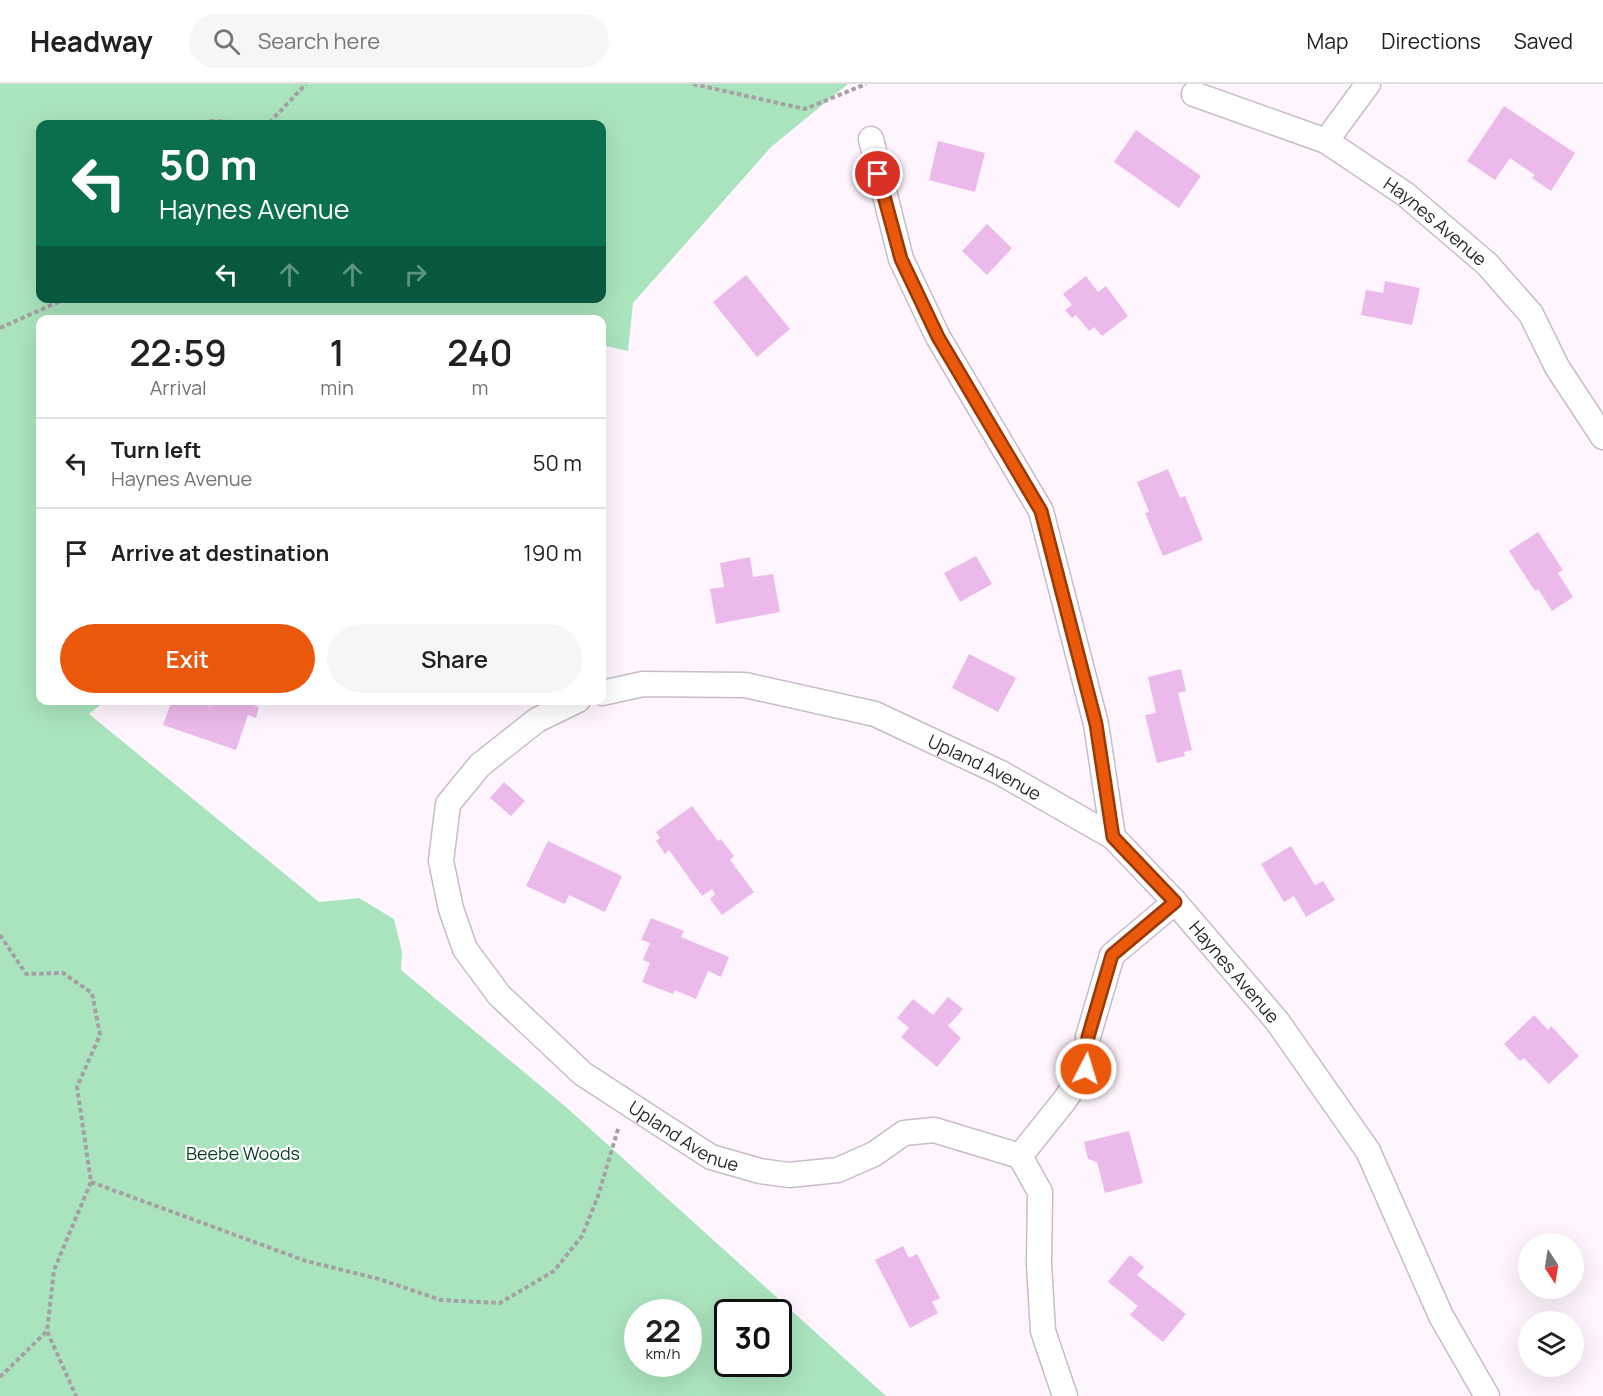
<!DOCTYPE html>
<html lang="en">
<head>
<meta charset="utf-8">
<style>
  :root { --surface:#fff; --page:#f6f6f6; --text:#202124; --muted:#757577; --line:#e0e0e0; --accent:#ea580c }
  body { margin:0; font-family:Manrope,sans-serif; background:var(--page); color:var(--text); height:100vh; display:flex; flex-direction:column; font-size:22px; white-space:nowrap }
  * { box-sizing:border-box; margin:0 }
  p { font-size:20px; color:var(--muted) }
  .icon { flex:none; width:33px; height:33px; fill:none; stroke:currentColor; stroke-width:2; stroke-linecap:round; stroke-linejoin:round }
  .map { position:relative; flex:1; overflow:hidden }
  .drawer { position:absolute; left:36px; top:231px; width:570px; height:390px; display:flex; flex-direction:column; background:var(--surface); border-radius:12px; box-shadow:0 6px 24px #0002 }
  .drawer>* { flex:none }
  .hud { position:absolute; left:36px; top:36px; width:570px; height:183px; border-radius:12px; box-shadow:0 6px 24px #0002; background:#0b6e4f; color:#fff; overflow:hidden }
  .needle { width:39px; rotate:168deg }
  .buttons { position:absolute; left:1518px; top:1149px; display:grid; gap:12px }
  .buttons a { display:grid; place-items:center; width:66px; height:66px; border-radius:50%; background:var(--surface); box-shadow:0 6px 24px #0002; font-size:30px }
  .speed { position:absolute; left:624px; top:1215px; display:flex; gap:12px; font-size:30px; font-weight:700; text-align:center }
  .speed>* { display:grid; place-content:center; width:78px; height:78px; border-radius:50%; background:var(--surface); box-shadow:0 6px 24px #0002; line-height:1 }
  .speed small { font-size:15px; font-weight:400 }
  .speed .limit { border:3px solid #111; border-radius:9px; background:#fff; color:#111 }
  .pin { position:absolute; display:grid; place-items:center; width:51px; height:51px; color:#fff; margin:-26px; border:3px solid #fff; border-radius:50%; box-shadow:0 2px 6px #0007 }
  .me { position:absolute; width:66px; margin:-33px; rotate:5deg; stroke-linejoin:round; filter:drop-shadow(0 0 4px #0008) }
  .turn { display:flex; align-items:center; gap:21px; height:126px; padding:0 24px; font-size:27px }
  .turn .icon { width:78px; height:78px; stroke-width:2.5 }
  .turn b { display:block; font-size:42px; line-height:51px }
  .lanes { display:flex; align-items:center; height:57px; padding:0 24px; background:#0003; justify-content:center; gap:30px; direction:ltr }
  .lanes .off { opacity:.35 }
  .eta { display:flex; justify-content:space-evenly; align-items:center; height:102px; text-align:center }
  .eta b { font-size:36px; font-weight:600; line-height:42px }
  .primary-button { display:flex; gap:12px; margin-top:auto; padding:12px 24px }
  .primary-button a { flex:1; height:69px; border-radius:36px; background:var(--accent); color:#fff; font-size:24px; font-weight:600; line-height:69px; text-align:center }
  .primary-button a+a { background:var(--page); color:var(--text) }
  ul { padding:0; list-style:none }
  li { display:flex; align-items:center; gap:18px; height:90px; padding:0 24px; border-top:2px solid var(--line) }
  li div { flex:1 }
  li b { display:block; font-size:22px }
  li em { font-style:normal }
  header { display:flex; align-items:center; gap:36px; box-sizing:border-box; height:84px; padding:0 30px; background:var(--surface); border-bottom:2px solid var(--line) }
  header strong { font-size:28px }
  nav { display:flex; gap:33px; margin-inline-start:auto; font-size:21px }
  .search { width:420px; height:54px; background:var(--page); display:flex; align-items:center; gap:15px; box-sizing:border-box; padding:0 21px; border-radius:33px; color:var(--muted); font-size:22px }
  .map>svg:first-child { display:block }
  .green { fill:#aae4be; fill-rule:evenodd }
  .building { fill:#ecb9eb }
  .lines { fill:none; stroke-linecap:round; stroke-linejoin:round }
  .street-casing { stroke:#c7bcc7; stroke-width:27 }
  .path { stroke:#a79fa6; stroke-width:4; stroke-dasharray:4.5 3; stroke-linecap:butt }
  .street { stroke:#fff; stroke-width:24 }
  .route-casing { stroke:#983908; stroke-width:15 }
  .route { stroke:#ea580c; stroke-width:10 }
  .labels { text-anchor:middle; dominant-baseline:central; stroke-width:4.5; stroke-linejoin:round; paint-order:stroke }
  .street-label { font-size:18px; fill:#2c282c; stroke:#fff }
  .park-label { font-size:18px; fill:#093d23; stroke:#fff }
</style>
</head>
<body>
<header>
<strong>Headway</strong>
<div class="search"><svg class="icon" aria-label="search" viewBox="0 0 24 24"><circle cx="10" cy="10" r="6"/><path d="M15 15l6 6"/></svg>Search here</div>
<nav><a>Map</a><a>Directions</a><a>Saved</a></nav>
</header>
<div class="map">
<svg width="1603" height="1312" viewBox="0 0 1603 1312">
  <rect width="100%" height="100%" fill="#fff5fe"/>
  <path class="green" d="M0 0H848L771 63 633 219 628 267 602 261V236H40V616L105 617 89 630 319 818 359 814 394 835 402 868 401 886 566 1023 886 1312H0ZM40 40H602V214H40ZM638 1228H688V1280H638ZM728 1228H778V1280H728Z"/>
  <path class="building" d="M1504 22 1575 69 1551 107 1532 94 1535 91 1510 74 1495 96 1467 77Z
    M1136 46 1201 92 1179 124 1114 78Z
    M938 57 985 69 975 108 929 96Z
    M987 140 1012 164 987 191 962 167Z
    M746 191 790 245 757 273 713 218Z
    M1086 192 1098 208 1106 202 1128 232 1102 252 1094 243 1089 247 1076 231 1072 234 1065 226 1072 221 1063 210Z
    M1385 197 1420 204 1412 241 1361 231 1366 206 1383 209Z
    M1168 385 1180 414 1185 412 1203 456 1163 472 1145 429 1149 428 1137 398Z
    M1538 448 1563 486 1558 489 1573 513 1552 527 1538 505 1535 507 1509 467Z
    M976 472 992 500 960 518 944 489Z
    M750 473 753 493 773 490 780 528 716 540 710 505 724 503 720 479Z
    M969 570 1016 594 998 628 952 604Z
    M1181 585 1186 607 1178 609 1192 666 1184 668 1185 672 1157 679 1145 631 1156 629 1148 593Z
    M172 616H193L210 622 212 618 219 620 220 616H239L259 623 256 634 248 631 236 666 163 641Z
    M504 698 525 717 511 732 490 714Z
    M692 722 718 757 721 755 734 772 730 776 754 808 722 831 710 815 715 810 712 805 702 812 669 766 665 770 656 757 660 754 656 748Z
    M548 757 622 792 605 828 569 811 565 820 526 802Z
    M1291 762 1315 801 1323 797 1335 816 1306 833 1294 812 1284 818 1261 780Z
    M651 834 684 847 681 853 729 873 721 893 708 887 696 915 675 906 673 910 642 898 650 879 643 876 650 859 641 856Z
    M948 913 963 925 948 942 961 954 937 983 901 953 909 944 897 934 913 915 933 931Z
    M1534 931 1548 946 1551 942 1579 972 1549 1000 1524 974 1520 977 1504 960Z
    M1129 1047 1143 1099 1105 1109 1097 1078 1088 1075 1084 1058Z
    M903 1162 909 1174 917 1170 940 1214 932 1218 938 1229 910 1244 875 1176Z
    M1130 1171 1144 1183 1137 1191 1186 1230 1163 1258 1130 1231 1138 1222 1108 1198Z"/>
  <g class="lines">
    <defs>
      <g id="street">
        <path id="s1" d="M1194 10 1326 57 1405 110 1487 180 1531 230 1557 283 1603 353"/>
        <path id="s2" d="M871 55 901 175 938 253 1041 427 1096 640 1113 753 1175 818 1277 937 1368 1067 1441 1232 1487 1312"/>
        <path d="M1326 57 1368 0"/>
        <path id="s3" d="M602 609 643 600 745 601 875 630 1001 689 1113 753"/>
        <path id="s4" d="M578 616 537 636 480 681 448 720 441 777 451 825 465 865 499 911 583 990 711 1073 760 1087 789 1091 838 1086 874 1070 904 1049 934 1046 1020 1072 1040 1108 1039 1180 1043 1247 1065 1312"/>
        <path d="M1020 1072 1064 1017 1086 985 1088 953 1112 871 1175 818"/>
      </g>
    </defs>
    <use href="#street" class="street-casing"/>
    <path class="path" d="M693 0 805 25 866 0
      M203 40 211 37 268 40 306 0
      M0 244 67 214
      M0 851 26 890 63 889 92 909 100 951 77 1003 91 1098 54 1186 47 1247 76 1312
      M91 1098 306 1177 379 1195 441 1216 500 1219 554 1187 582 1152 598 1112 619 1042
      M0 1293 47 1247"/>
    <use href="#street" class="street"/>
  </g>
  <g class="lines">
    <defs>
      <path id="route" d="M878 90 901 175 938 253 1041 427 1096 640 1113 753 1175 818 1112 871 1088 953 1086 985"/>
    </defs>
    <use href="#route" class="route-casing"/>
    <use href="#route" class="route"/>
  </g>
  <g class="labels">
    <g class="street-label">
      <text stroke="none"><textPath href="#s1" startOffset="276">Haynes Avenue</textPath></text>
      <text stroke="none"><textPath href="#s3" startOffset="399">Upland Avenue</textPath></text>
      <text stroke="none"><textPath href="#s2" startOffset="928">Haynes Avenue</textPath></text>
      <text stroke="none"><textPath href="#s4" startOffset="609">Upland Avenue</textPath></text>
    </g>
    <g class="park-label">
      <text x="243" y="1069">Beebe Woods</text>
    </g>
  </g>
</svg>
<div class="buttons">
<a><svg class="needle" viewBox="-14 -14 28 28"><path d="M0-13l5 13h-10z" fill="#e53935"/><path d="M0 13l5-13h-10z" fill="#757577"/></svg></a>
<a><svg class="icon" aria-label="layers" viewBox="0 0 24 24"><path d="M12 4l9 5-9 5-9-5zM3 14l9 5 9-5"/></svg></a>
</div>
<div class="speed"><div>22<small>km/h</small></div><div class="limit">30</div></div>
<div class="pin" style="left:878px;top:90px;background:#d93025"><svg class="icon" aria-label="arrive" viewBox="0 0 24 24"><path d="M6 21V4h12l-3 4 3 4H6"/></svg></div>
<svg class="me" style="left:1086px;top:985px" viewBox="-20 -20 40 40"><circle r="17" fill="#ea580c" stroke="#fff" stroke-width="3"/><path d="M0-11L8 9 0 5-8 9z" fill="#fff"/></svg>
<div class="hud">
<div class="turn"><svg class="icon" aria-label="left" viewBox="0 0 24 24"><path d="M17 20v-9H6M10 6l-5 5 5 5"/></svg><div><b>50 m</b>Haynes Avenue</div></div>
<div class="lanes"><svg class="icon" aria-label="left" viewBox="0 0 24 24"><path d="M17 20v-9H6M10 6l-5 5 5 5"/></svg><svg class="icon off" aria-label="ahead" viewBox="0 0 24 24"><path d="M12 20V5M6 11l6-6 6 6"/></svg><svg class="icon off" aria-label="ahead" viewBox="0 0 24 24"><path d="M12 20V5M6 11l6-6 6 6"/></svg><svg class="icon off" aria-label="right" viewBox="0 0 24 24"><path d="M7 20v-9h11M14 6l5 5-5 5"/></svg></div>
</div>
<section class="drawer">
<div class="eta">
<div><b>22:59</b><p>Arrival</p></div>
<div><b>1</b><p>min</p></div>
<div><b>240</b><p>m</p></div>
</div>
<ul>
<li><svg class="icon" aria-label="left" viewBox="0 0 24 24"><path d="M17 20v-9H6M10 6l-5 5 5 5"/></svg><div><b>Turn left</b><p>Haynes Avenue</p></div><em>50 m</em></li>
<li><svg class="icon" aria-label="arrive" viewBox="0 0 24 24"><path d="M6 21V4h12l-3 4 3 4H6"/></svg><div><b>Arrive at destination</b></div><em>190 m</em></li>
</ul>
<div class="primary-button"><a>Exit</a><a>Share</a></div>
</section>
</div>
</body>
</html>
